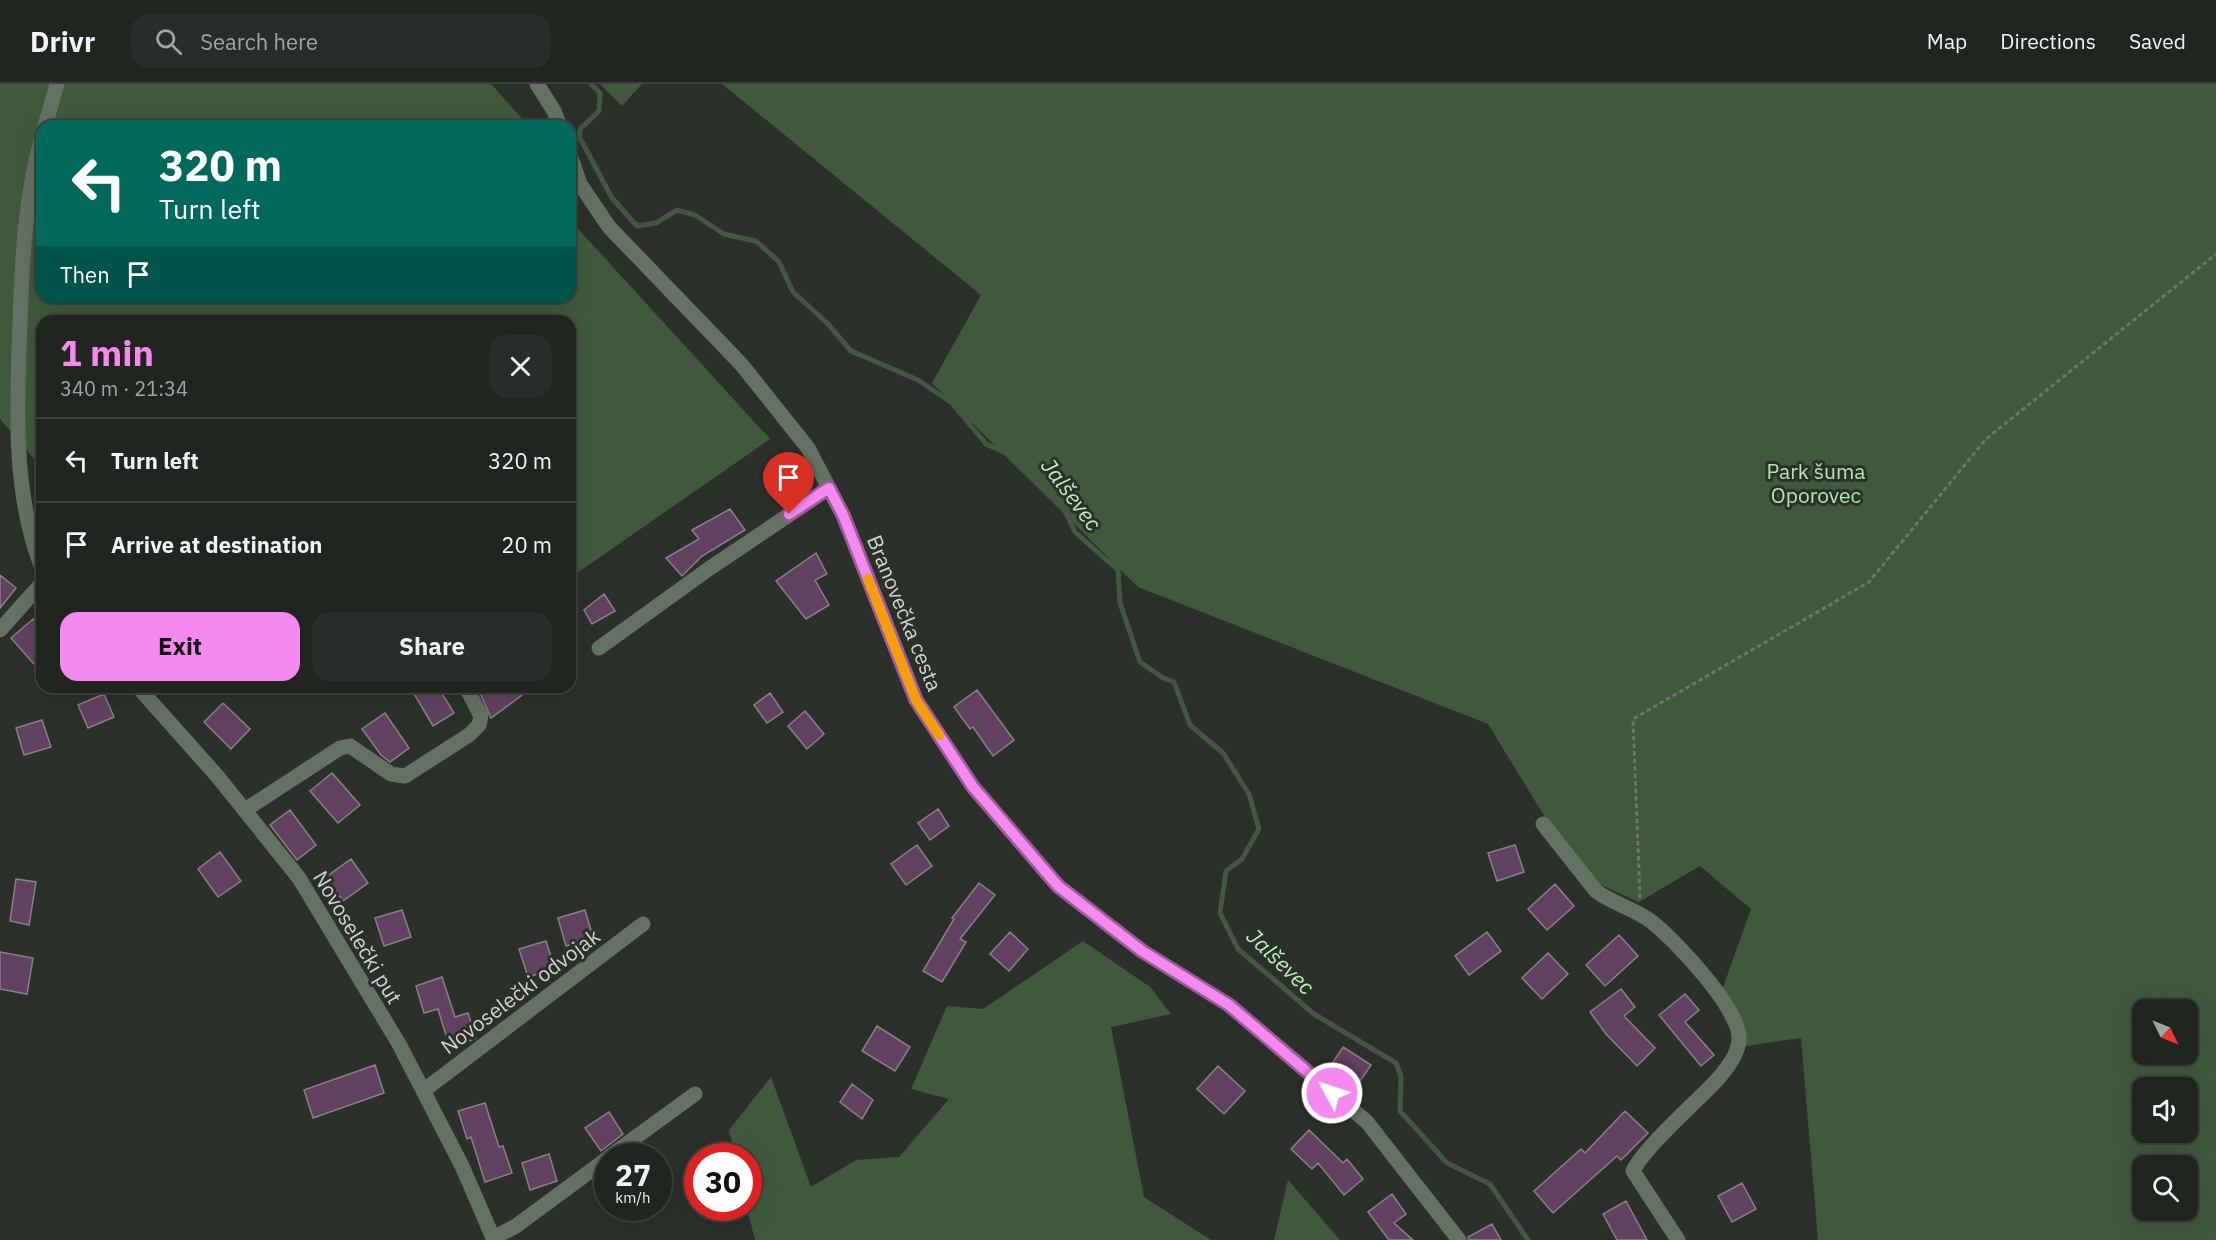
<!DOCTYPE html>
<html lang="en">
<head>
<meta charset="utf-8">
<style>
  :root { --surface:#202520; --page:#282d29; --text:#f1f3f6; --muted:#a2a5a5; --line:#3d423e; --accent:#f489f0 }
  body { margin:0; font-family:"IBM Plex Sans",sans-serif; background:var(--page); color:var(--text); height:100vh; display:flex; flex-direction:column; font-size:22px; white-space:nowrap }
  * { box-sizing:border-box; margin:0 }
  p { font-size:20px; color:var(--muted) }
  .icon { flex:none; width:33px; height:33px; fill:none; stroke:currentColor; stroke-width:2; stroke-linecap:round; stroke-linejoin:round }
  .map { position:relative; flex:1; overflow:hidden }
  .drawer { position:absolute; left:36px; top:231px; width:540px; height:378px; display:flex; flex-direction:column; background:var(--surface); border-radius:18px; box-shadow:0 6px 24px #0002,0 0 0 2px var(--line) }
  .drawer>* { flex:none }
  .top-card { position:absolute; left:36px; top:36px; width:540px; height:183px; border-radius:18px; box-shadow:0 6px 24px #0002,0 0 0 2px var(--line); background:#00695c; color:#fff; overflow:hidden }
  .needle { width:39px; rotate:133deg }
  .buttons { position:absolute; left:2132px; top:915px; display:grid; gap:12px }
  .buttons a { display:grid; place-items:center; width:66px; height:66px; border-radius:12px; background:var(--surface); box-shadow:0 6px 24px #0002,0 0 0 2px var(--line); font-size:30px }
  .speed { position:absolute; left:594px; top:1059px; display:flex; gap:12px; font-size:30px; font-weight:700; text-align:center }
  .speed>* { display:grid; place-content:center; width:78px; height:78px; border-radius:50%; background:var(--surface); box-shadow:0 6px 24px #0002,0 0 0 2px var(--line); line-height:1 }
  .speed small { font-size:15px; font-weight:400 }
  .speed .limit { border:9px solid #d22; background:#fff; color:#111 }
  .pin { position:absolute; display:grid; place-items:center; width:51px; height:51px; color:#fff; margin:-62px -26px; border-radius:50% 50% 50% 0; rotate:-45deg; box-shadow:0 0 6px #0007 }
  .pin .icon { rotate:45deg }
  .me { position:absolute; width:66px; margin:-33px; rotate:310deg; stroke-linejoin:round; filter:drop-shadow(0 0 4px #0008) }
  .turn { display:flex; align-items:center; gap:21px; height:126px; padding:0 24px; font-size:27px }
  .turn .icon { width:78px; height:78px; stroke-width:2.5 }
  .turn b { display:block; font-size:42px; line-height:51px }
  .then { display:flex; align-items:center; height:57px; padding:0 24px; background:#0003; gap:12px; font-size:22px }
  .round { display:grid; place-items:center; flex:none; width:63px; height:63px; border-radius:18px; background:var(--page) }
  .headline { display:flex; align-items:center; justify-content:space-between; height:102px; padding:0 24px }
  h1 { font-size:36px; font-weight:700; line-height:45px; color:var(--accent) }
  .button { display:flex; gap:12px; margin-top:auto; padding:12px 24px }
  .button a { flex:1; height:69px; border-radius:18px; background:var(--accent); color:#111; font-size:24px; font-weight:700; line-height:69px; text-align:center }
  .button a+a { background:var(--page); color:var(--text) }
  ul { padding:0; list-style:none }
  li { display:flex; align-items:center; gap:18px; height:84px; padding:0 24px; border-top:2px solid var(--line) }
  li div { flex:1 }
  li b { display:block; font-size:22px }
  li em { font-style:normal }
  header { display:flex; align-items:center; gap:36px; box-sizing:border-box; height:84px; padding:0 30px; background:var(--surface); border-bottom:2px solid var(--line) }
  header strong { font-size:28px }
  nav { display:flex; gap:33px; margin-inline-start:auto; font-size:21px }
  .search { width:420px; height:54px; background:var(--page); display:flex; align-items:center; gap:15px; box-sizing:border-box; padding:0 21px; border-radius:18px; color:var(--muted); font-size:22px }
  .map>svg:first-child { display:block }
  .green { fill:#40593d; fill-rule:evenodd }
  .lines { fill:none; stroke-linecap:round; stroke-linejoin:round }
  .stream { stroke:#435742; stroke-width:5 }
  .building { fill:#614160; stroke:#888087; stroke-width:1.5 }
  .path { stroke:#6f746e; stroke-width:3; stroke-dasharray:4.5 3; stroke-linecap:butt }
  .minor { stroke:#647263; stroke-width:15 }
  .route-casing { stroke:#9f599c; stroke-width:15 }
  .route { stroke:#f489f0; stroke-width:10 }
  .slow { stroke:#f59e0b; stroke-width:10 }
  .labels { text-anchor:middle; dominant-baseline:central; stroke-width:6; stroke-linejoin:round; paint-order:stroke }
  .park-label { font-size:21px; fill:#b1e5ac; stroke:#2b312a }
  .street-label { font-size:21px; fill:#d1d4d0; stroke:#2b312a }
  .water-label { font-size:22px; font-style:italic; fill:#bdf0b7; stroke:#2b312a }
</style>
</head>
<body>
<header>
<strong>Drivr</strong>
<div class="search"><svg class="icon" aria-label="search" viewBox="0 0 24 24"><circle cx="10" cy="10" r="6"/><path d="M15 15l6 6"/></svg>Search here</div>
<nav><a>Map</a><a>Directions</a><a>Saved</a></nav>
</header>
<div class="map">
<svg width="2216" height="1156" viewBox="0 0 2216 1156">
  <rect width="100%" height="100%" fill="#2b312a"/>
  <path class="green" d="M0 0H491L529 42H42V213H570V136L770 355 570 494V237H42V384L0 335Z
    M600 0H642L622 22Z
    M722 0H2216V1156H1818L1801 954 1739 963 1717 920 1751 825 1700 782 1639 818 1581 792 1488 640 1138 503 932 299 981 211ZM2142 926H2187V970H2142ZM2142 1004H2187V1048H2142ZM2142 1082H2187V1126H2142Z
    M1083 857 1150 903 1171 930 1111 943 1144 1113 1211 1156H755L747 1124 748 1072H735L729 1046 771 993 811 1103 856 1076 899 1073 949 1015 911 1005 947 922 983 925Z
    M1288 1096 1340 1156H1274Z"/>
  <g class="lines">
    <path class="stream" d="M591 0 600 9 599 27 580 45V54L612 114 637 142 656 139 677 126 695 131 724 150 756 157 779 178 793 208 827 239 851 267 918 296 952 319 986 360 1034 381 1056 408 1075 448 1118 486 1120 519 1140 578 1163 594 1174 598 1190 641 1223 669 1249 710 1259 745 1242 775 1226 787 1220 829 1238 865 1314 930 1396 979 1401 992 1400 1027 1447 1079 1490 1100 1528 1156"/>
  </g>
  <path class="building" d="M730 425 745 446 702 472 682 492 666 474 699 455 692 446Z
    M816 469 827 490 815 496 829 521 806 535 776 497Z
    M0 491 16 504 0 524Z
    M604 510 615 527 592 540 584 526Z
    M33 535 42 546V589L11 554Z
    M410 603H438L454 629 433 642Z
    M489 603H533L491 634 480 609Z
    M977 606 1014 656 993 672 973 643 970 645 954 623Z
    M770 609 783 628 767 639 754 621Z
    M104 610 114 633 88 644 78 621Z
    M223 619 250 645 231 665 204 638Z
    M805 627 824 650 807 665 788 642Z
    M385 629 409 664 390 678 381 671 362 645Z
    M42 636 51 663 24 671 16 644Z
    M332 689 360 721 338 739 310 707Z
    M938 725 949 742 930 756 918 739Z
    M290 726 316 761 297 776 270 741Z
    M917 761 932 782 906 801 891 780Z
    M1515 761 1524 788 1497 797 1488 769Z
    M220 768 241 797 218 813 198 785Z
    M351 775 368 799 343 817 326 793Z
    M16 795 36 798 29 841 10 837Z
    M979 799 995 811 960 855 966 858 942 898 923 887 954 835 952 834Z
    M1555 800 1574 822 1547 846 1528 825Z
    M402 826 411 853 384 862 375 834Z
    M585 826 593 853 566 862 558 834Z
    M1010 848 1028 865 1009 887 990 870Z
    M1487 848 1501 867 1469 891 1455 872Z
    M1619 851 1638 872 1605 902 1586 881Z
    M546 857 555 885 528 893 519 865Z
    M0 868 33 874 27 910 0 905Z
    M1548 869 1568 890 1542 915 1522 894Z
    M442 893 455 933 468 929 476 954 450 965 438 925 424 929 416 902Z
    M1621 905 1635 923 1624 932 1655 964 1637 982 1606 950 1590 928Z
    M1685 910 1699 926 1685 938 1714 971 1701 982 1659 931Z
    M877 942 910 963 895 987 862 967Z
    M1343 963 1371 981 1358 1000 1331 981Z
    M375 981 384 1009 313 1034 304 1006Z
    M1218 982 1245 1007 1224 1030 1197 1005Z
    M852 1000 873 1016 862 1035 840 1018Z
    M485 1019 499 1063 503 1062 512 1089 485 1098 471 1053 467 1055 458 1027Z
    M1625 1027 1648 1049 1621 1076 1617 1072 1553 1129 1534 1107 1581 1065 1585 1069Z
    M609 1028 623 1050 601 1067 585 1044Z
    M1309 1046 1343 1079 1347 1075 1363 1095 1344 1111 1318 1079 1312 1085 1291 1065Z
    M549 1070 557 1097 530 1106 522 1079Z
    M1742 1099 1756 1125 1732 1138 1718 1112Z
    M1392 1110 1406 1130 1394 1139 1413 1156H1389L1368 1128Z
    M1626 1117 1647 1156H1617L1603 1130Z
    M1492 1140 1501 1156H1469L1468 1153Z"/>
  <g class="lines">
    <path class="path" d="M1640 814 1633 635 1869 498 1986 355 2216 170"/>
    <path class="minor" d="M537 0 554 27 560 42
      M45 42 57 0
      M42 53C25 113 22 177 20 239 17 319 12 409 42 484
      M570 71 580 100 609 143 741 280 808 364 843 431 916 616 973 703 1058 802 1142 867 1229 921 1367 1038 1459 1156
      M0 546 42 499
      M599 564 710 484 829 404
      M138 603 218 693 299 794 399 960 462 1082 494 1156
      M245 726 340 664 350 662 391 690 405 692 469 651 479 641 481 632 466 603
      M1543 740 1596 807C1613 820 1634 824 1652 838 1675 856 1738 923 1739 953 1740 969 1724 989 1713 1000 1694 1020 1643 1065 1633 1087L1678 1156
      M423 1007 643 840
      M610 1072 695 1010
      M493 1154 516 1142 608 1074"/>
  </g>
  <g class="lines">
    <defs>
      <path id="route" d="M789 430 829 404 843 431 916 616 973 703 987 719 1058 802 1142 867 1229 921 1332 1009"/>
    </defs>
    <use href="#route" class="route-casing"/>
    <use href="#route" class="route"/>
    <path class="slow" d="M868 495 916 616 939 651"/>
  </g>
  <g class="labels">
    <g class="park-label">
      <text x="1816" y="387">Park šuma<tspan x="1816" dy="24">Oporovec</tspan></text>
    </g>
    <g class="street-label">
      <text transform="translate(905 529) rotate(68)">Branovečka cesta</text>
      <text transform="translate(358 853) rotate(59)">Novoselečki put</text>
      <text transform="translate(520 907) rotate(-37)">Novoselečki odvojak</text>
    </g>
    <g class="water-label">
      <text transform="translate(1072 410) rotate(53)">Jalševec</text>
      <text transform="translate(1281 877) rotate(44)">Jalševec</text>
    </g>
  </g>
</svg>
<div class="buttons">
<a><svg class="needle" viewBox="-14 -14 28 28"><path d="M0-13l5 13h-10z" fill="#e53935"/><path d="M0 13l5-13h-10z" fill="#a2a5a5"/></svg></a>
<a><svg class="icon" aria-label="sound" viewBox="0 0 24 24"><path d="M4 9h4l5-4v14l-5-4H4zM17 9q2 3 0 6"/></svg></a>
<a><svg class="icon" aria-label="search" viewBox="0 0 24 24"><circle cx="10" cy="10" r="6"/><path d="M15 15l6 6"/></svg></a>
</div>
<div class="speed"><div>27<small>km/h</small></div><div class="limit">30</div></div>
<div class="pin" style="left:789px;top:430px;background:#d93025"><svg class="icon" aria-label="arrive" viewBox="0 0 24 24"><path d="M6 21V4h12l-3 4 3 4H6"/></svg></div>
<svg class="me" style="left:1332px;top:1009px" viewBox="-20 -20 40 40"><circle r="17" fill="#f489f0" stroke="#fff" stroke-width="3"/><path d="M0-11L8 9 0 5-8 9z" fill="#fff"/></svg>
<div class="top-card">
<div class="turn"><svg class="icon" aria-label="left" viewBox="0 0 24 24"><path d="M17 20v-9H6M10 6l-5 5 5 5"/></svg><div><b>320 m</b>Turn left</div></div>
<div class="then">Then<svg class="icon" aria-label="arrive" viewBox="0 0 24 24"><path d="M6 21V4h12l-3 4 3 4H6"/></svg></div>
</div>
<section class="drawer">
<div class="headline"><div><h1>1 min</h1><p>340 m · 21:34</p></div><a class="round"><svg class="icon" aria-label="close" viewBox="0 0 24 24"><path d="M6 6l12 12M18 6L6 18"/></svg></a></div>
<ul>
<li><svg class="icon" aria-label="left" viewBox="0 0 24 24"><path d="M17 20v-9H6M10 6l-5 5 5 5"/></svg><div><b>Turn left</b></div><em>320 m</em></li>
<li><svg class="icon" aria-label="arrive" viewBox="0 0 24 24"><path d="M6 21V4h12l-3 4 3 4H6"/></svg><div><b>Arrive at destination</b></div><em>20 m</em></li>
</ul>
<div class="button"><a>Exit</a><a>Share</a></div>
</section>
</div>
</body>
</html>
